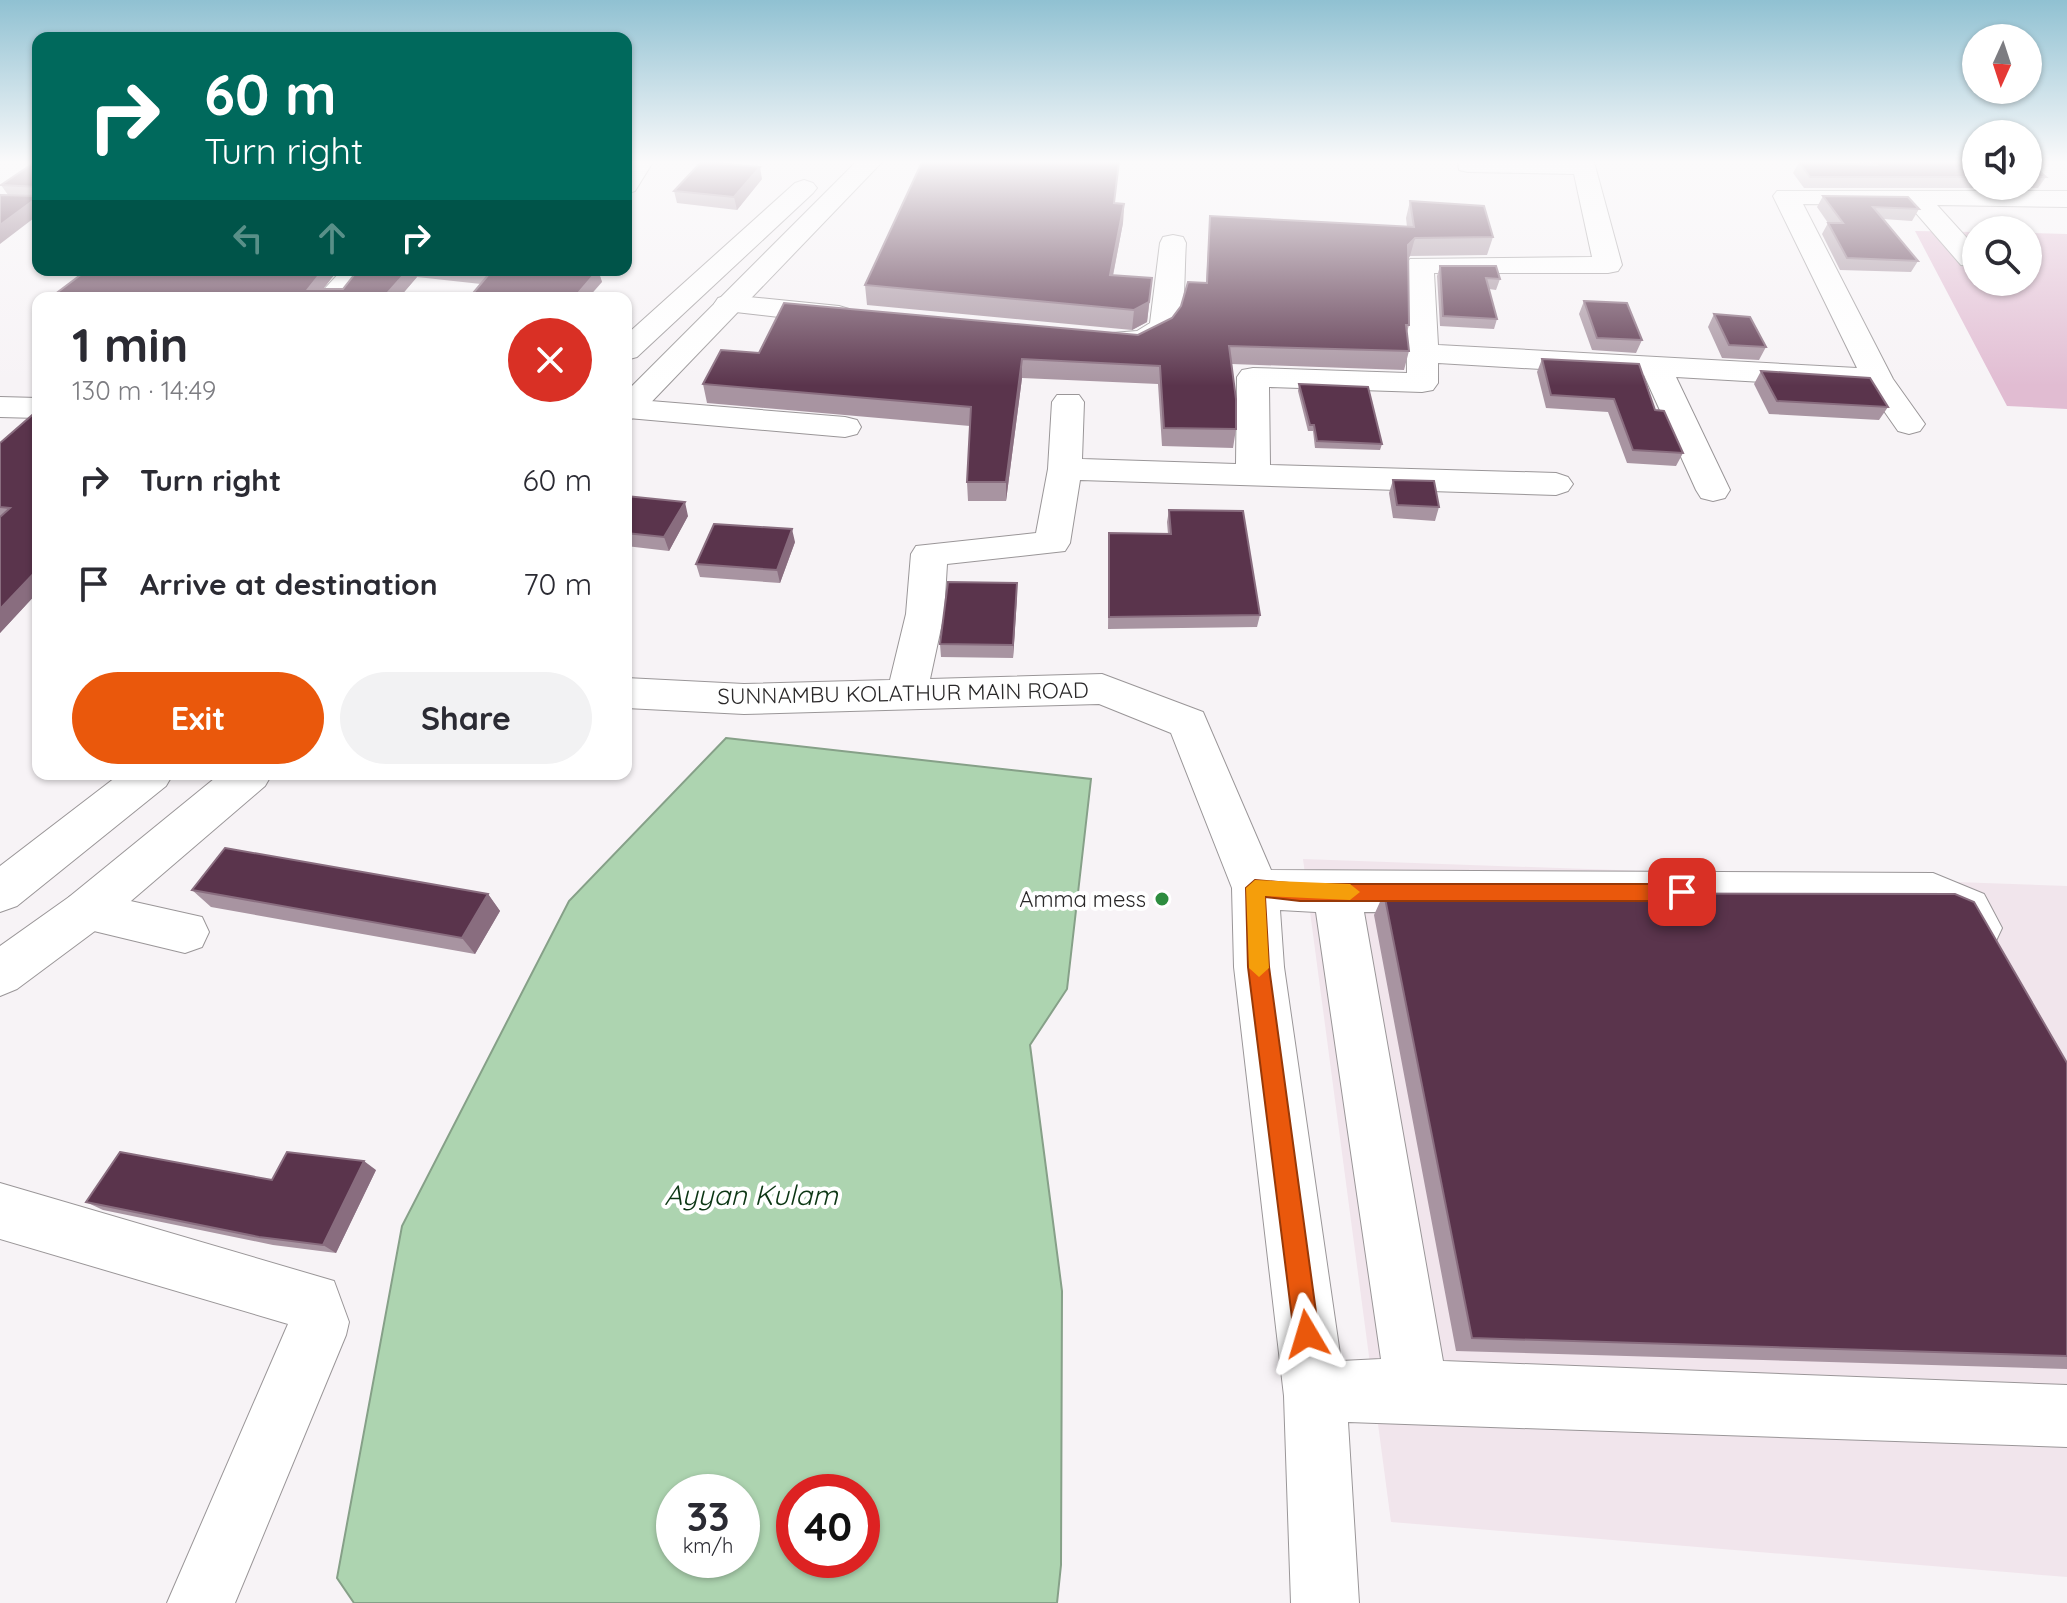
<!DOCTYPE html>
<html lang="en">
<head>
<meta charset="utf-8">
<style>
  :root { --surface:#fff; --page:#f2f2f3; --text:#2b2b33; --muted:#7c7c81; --accent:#ea580c }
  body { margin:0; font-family:Quicksand,sans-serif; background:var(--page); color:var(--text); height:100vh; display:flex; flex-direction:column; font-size:30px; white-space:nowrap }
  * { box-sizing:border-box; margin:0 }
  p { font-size:26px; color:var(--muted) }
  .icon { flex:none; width:44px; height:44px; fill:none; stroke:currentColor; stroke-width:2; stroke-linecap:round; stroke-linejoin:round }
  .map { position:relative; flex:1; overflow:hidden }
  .drawer { position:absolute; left:32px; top:292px; width:600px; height:488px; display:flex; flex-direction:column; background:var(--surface); border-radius:16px; box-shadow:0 2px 6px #0004 }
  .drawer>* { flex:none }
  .guide { position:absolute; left:32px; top:32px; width:600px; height:244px; border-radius:16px; box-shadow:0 2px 6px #0004; background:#00695c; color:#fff; overflow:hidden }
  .needle { width:52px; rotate:183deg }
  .fabs { position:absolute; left:1962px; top:24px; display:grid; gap:16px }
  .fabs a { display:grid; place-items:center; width:80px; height:80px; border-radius:50%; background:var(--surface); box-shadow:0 2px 6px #0004; font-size:40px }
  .speed { position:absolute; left:656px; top:1474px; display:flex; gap:16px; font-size:40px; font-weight:700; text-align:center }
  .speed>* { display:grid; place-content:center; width:104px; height:104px; border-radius:50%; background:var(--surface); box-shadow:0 2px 6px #0004; line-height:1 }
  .speed small { font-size:20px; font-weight:400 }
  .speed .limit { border:12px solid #d22; background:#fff; color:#111 }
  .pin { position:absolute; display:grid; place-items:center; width:68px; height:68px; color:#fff; margin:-34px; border-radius:16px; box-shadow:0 4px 12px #0006 }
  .me { position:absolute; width:88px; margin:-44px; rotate:353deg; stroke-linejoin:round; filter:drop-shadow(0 0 6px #0008) }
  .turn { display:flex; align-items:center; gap:28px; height:168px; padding:0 40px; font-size:36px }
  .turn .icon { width:104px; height:104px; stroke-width:2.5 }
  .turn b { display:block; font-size:56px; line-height:68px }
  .lanes { display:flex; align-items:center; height:76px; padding:0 40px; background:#0003; justify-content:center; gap:40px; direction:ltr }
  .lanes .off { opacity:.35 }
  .round { display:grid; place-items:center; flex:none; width:84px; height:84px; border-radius:42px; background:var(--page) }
  .headline { display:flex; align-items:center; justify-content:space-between; height:136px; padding:0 40px }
  h1 { font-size:48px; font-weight:800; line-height:60px }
  .primary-button { display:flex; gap:16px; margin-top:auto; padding:16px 40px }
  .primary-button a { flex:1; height:92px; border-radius:48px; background:var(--accent); color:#fff; font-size:32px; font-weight:800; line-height:92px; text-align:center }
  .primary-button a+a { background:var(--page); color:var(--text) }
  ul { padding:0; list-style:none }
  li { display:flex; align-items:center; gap:24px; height:104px; padding:0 40px }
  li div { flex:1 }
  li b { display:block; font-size:30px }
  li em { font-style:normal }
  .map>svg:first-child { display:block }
  .built { fill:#f1e5ec }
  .green { fill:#e1bcd2 }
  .water { fill:#add4b0; stroke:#86a088; stroke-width:2; fill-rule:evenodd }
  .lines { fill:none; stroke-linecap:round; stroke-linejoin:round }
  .minor-casing { stroke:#9a9698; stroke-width:2 }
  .major-casing { stroke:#9a9698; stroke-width:2 }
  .minor { fill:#fff; fill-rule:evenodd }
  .major { fill:#fff; fill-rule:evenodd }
  .wall { fill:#a894a1 }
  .shaded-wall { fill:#896d7f }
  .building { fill:#5a344c; stroke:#896d7f; stroke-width:2 }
  .route { fill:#ea580c; stroke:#983908; stroke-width:2 }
  .slow { fill:#f59e0b }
  .poi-dot { fill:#2d8c3f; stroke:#fff; stroke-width:3 }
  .labels { text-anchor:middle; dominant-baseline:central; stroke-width:8; stroke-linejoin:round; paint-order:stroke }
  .street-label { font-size:22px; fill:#2a2829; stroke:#fff }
  .poi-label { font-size:22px; fill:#2a2829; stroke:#fff; text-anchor:end }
  .near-water-label { font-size:28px; font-style:italic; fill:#0c3614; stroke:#fff }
</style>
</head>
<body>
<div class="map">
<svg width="2067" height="1603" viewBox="0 0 2067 1603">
  <rect width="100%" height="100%" fill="#f7f3f6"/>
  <path class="built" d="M1303 859 2067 886V1577L1391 1522Z"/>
  <path class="green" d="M1915 231 1976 232V282H2028V233L2067 234V409L2007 406Z"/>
  <path class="water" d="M726 738 1091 779 1067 989 1030 1045 1062 1291 1061 1565 1057 1603H354L337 1578 402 1226 569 901ZM674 1492H742V1560H674ZM794 1492H862V1560H794Z"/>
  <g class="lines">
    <defs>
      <path id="minor" d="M629 162H653L635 191 626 194Z
        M1458 162H1594L1622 265 1618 271 1608 273H1434L1438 345 1857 368 1773 196 1777 191H2067V207L1937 205 1976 248V266L1961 265 1909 205 1803 204 1893 379 1925 424 1920 431 1909 434 1898 431 1868 388 1676 377 1730 490 1725 498 1713 501 1701 498 1696 490 1644 375 1438 363V383L1433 390 1422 392 1269 387 1270 465 1556 473 1568 477 1573 484 1568 491 1556 495 1080 480 1070 543 1065 551 947 564 944 614 930 679 1102 674 1203 712 1271 870 1933 873 1984 894 2002 928 1995 943 1978 949 1961 943 1950 922 1929 913 1364 912 1443 1361 2067 1385V1447L1348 1422 1359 1603H1291L1284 1396 1234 967 1232 888 1171 733 1099 704 744 714 626 708V678L744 684 890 680 906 614 911 554 916 546 1036 533 1048 469 1052 402 1057 395H1079L1084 402 1082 459 1236 464 1237 377 1242 370 1253 368 1407 373 1406 265 1410 259 1592 257 1574 174 1468 172 1459 170ZM1280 910 1316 912 1381 1359 1341 1361 1284 967Z
        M1173 235 1183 237 1186 243C1184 269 1186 300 1179 324 1171 352 1122 352 1100 346L1096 340 1100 334 1137 331 1150 323 1160 243 1163 237Z
        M342 270 370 272 346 298H316Z
        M728 295 839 306 849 309 854 315 849 321 839 324 718 310 714 304 718 298Z
        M0 397 38 398V418L0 417Z
        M626 399 845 417 857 420 861 427 857 434 845 437 628 418Z
        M86 891 202 917 209 932 202 947 185 953 69 925 62 911 69 897Z
        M0 1183 334 1281 349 1322 346 1335 235 1603H167L288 1324 0 1239Z"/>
      <path id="major" d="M856 162H882L637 417 626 420V392Z
        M804 180 813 183 817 188 813 193 637 357 626 360V335L795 183Z
        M120 774H173L166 786 17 906 0 912V866Z
        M220 774H272L265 786 103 925 17 989 0 996V946L69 897Z"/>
    </defs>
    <use href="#minor" class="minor-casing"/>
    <use href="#major" class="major-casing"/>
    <use href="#minor" class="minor"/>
    <use href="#major" class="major"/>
  </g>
  <path class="wall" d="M38 162V215L8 195 1 185Z
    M1799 162 1860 164 1858 162H1976V186H2028V162L2046 177 2038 188H1804L1793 173Z
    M762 179 737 210 677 203 674 191Z
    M1823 196 1919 209 1912 221 1883 219 1918 261 1911 272 1840 270 1822 234 1828 223 1817 207Z
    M1410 201 1493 237 1487 255 1410 256 1408 258 1409 325 1407 332 1409 351 1404 370 1232 364 1236 429 1233 448 1162 446 1158 384 1022 378 1006 501H968L967 482 970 426 707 403 703 384 759 353 1138 335 1172 318 1206 283 1210 216 1407 227 1406 218Z
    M1115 203 1124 204 1123 223 1113 276 1150 298 1147 322 1132 330 867 305 865 285Z
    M1440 266 1500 279 1496 290 1489 289 1497 319 1494 329 1440 326 1437 276Z
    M87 270H338L323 289H343L358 270H598L602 282 481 284 417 277 399 298H50Z
    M1584 301 1642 340 1636 353 1592 350 1579 314Z
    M1714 314 1766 347 1759 360 1722 358 1708 327Z
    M1542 359 1655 410 1683 453 1676 466 1627 463 1608 412 1546 408 1537 372Z
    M1761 371 1888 407 1879 420 1769 414 1754 384Z
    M1299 384 1382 444 1380 450 1315 448 1313 431H1308L1298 391Z
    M0 443 38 592 0 633Z
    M1393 480 1439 507 1435 521 1393 518 1389 493Z
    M626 496 688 516 669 551 626 546Z
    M1169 510 1260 615 1257 627 1108 629 1109 533 1168 534 1167 522Z
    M795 542 780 583 700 577 696 564Z
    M1017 583 1013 658 941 657 940 644Z
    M192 890 488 894 500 911 475 954 211 907Z
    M1384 893 2067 1063V1369L1456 1351 1374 915Z
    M376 1170 336 1253 273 1245 103 1210 86 1202Z"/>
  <path class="shaded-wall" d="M760 167 762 179 737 210 734 197Z
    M38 197V215L0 244V225Z
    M1124 204 1123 223 1109 295 1110 275Z
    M1415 238 1410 256 1404 263 1408 245Z
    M323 270H338L316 298 308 289Z
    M408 270H414L417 277 399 298H383Z
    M598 270 602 282 588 298H574Z
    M1152 278 1147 322 1132 330 1134 310Z
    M1022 359V378L1006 501V482Z
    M685 502 688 516 669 551 664 537Z
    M792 529 795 542 780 583 777 570Z
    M38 569V592L0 633V609Z
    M1017 583V597L1013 658V645Z
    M488 894 500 911 475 954 462 938Z
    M364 1161 376 1170 336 1253 323 1245Z"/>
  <path class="building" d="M35 162H38V187L1 185Z
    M701 162H708L760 167 734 197 674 191Z
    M922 162H1119L1114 203 1124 204 1110 275 1152 278 1149 302 1134 310 865 285Z
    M1799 162 1877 165 1874 162H1976V177H1810Z
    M2028 162H2029L2046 177H2028Z
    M0 195 38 196V197L0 225Z
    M1823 196 1908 197 1919 209 1873 207 1918 261 1847 258 1828 223H1843Z
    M1410 201 1484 206 1493 237 1415 238 1408 245 1409 325H1406L1409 351 1229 346 1236 399V429L1164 428 1160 366 1022 359 1006 482H967L971 407 703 384 721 350 759 353 784 303 1138 335 1172 318 1181 306 1188 282 1207 283 1210 216 1414 227Z
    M1440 266H1496L1500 279 1486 278 1497 319 1443 316Z
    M87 270H323L308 289H343L358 270H408L383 298H50Z
    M450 270H598L574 298H469L489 274Z
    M1584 301 1627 303 1642 340 1597 338Z
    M1714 314 1750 317 1766 347 1729 345Z
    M1542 359 1639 364 1655 410 1664 411 1683 453 1633 450 1614 399 1551 395Z
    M1761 371 1870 378 1888 407 1777 401Z
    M1299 384 1368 387 1382 444 1317 441 1314 425H1310Z
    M38 410V569L0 609V517L10 508 0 507V443Z
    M1393 480 1434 481 1439 507 1397 505Z
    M626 496 685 502 664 537 626 533Z
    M1169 510 1243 511 1260 615 1109 617V533L1171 534Z
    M714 524 792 529 777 570 696 564Z
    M948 582 1017 583 1013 645 940 644Z
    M225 848 488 894 462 938 192 890Z
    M1384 893 1955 894 1974 902 2067 1063V1356L1472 1338Z
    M120 1152 272 1180 287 1152 364 1161 323 1245 259 1237 86 1202Z"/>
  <linearGradient id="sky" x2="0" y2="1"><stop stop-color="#90c1d2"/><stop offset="0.42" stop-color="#fbfafb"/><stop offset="1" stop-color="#fbfafb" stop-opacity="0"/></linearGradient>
  <rect width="2067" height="386" fill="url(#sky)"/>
  <path class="route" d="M1255 880 1300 884H1682L1692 892 1682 901H1300L1265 897 1269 967 1319 1334 1316 1343 1307 1347 1298 1343 1294 1334 1248 967 1246 888Z"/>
  <path class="slow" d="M1255 880 1350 884 1360 892 1350 900 1265 896 1269 968 1259 977 1249 968 1246 888Z"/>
  <circle class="poi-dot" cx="1162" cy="899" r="8"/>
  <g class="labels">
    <g class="street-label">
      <text transform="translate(903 693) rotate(-1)">SUNNAMBU KOLATHUR MAIN ROAD</text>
    </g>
    <g class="poi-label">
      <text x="1146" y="899">Amma mess</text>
    </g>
    <g class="near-water-label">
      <text x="751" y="1194">Ayyan Kulam</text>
    </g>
  </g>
</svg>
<div class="fabs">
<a><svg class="needle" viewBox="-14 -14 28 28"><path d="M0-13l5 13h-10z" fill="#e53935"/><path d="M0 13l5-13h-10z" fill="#7c7c81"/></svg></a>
<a><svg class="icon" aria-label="sound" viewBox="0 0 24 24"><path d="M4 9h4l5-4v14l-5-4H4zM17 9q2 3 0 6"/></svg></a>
<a><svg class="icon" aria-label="search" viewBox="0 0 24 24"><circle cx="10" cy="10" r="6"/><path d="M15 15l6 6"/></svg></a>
</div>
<div class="speed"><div>33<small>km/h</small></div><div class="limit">40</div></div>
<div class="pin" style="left:1682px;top:892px;background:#d93025"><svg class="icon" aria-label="arrive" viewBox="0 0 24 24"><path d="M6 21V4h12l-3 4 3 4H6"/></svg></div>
<svg class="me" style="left:1307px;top:1334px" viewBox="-20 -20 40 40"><path d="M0-17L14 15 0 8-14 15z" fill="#ea580c" stroke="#fff" stroke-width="4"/></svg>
<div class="guide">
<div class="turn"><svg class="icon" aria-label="right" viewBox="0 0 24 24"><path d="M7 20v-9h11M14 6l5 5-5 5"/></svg><div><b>60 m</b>Turn right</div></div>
<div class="lanes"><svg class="icon off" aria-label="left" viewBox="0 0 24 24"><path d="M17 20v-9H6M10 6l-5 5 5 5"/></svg><svg class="icon off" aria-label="ahead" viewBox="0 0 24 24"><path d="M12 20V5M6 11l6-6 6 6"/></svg><svg class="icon" aria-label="right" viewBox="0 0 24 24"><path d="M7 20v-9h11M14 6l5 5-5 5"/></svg></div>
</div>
<section class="drawer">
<div class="headline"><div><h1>1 min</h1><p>130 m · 14:49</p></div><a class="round" style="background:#d93025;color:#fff"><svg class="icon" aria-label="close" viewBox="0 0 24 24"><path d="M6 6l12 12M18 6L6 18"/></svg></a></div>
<ul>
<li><svg class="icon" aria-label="right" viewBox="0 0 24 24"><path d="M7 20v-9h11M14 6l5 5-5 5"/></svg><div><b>Turn right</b></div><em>60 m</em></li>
<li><svg class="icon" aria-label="arrive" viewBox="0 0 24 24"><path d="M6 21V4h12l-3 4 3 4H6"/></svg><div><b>Arrive at destination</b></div><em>70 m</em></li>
</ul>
<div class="primary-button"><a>Exit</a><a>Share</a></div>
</section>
</div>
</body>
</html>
